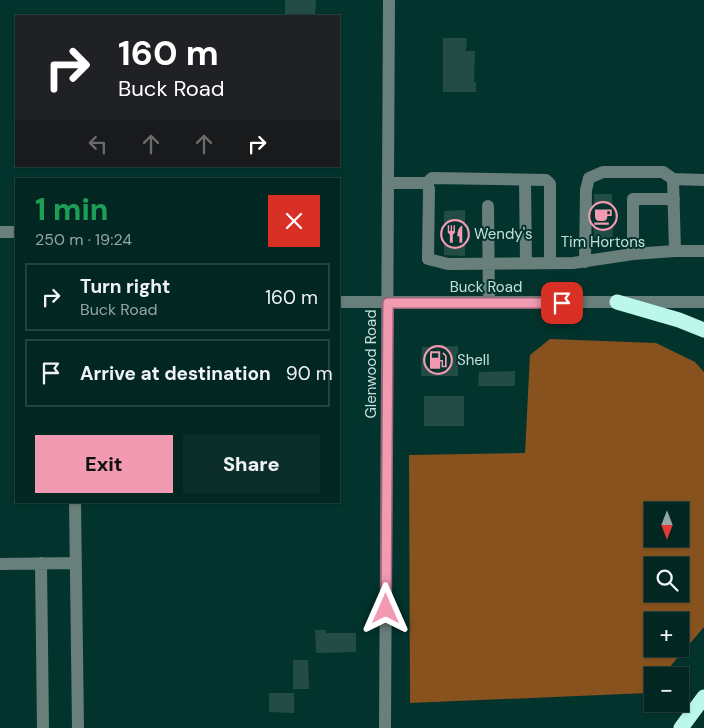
<!DOCTYPE html>
<html lang="en">
<head>
<meta charset="utf-8">
<style>
  :root { --surface:#022622; --page:#0c2e2a; --text:#f1f3f6; --muted:#96a5a5; --line:#234340; --accent:#f19ab2 }
  body { margin:0; font-family:"DM Sans",sans-serif; background:var(--page); color:var(--text); height:100vh; display:flex; flex-direction:column; font-size:19px; white-space:nowrap }
  * { box-sizing:border-box; margin:0 }
  p { font-size:16px; color:var(--muted) }
  .icon { flex:none; width:28px; height:28px; fill:none; stroke:currentColor; stroke-width:2; stroke-linecap:round; stroke-linejoin:round }
  .map { position:relative; flex:1; overflow:hidden }
  .details { position:absolute; left:15px; top:178px; width:325px; height:325px; display:flex; flex-direction:column; background:var(--surface); border-radius:0px; box-shadow:0 1px 4px #0004,0 0 0 1px var(--line) }
  .details>* { flex:none }
  .banner { position:absolute; left:15px; top:15px; width:325px; height:152px; border-radius:0px; box-shadow:0 1px 4px #0004,0 0 0 1px var(--line); background:#202124; color:#fff; overflow:hidden }
  .needle { width:32px; rotate:180deg }
  .tools { position:absolute; left:644px; top:502px; display:grid; gap:10px }
  .tools a { display:grid; place-items:center; width:45px; height:45px; border-radius:0px; background:var(--surface); box-shadow:0 1px 4px #0004,0 0 0 1px var(--line); font-size:25px }
  .pin { position:absolute; display:grid; place-items:center; width:42px; height:42px; color:#fff; margin:-21px; border-radius:10px; box-shadow:0 2px 8px #0006 }
  .me { position:absolute; width:55px; margin:-28px; rotate:0deg; stroke-linejoin:round; filter:drop-shadow(0 0 4px #0008) }
  .turn { display:flex; align-items:center; gap:18px; height:105px; padding:0 20px; font-size:22px }
  .turn .icon { width:65px; height:65px; stroke-width:2.5 }
  .turn b { display:block; font-size:35px; line-height:42px }
  .lanes { display:flex; align-items:center; height:48px; padding:0 20px; background:#0003; justify-content:center; gap:25px; direction:ltr }
  .lanes .off { opacity:.35 }
  .round { display:grid; place-items:center; flex:none; width:52px; height:52px; border-radius:0px; background:var(--page) }
  .summary { display:flex; align-items:center; justify-content:space-between; height:85px; padding:0 20px }
  h1 { font-size:30px; font-weight:800; line-height:38px; color:#1e9e55 }
  .cta { display:flex; gap:10px; margin-top:auto; padding:10px 20px }
  .cta a { flex:1; height:58px; border-radius:0px; background:var(--accent); color:#111; font-size:20px; font-weight:800; line-height:58px; text-align:center }
  .cta a+a { background:var(--page); color:var(--text) }
  ul { padding:0; list-style:none }
  li { display:flex; align-items:center; gap:15px; height:68px; margin:0 10px 8px; padding:0 10px; border:2px solid var(--line); border-radius:0px }
  li div { flex:1 }
  li b { display:block; font-size:19px }
  li em { font-style:normal }
  .map>svg:first-child { display:block }
  .forest { fill:#87521e; fill-rule:evenodd }
  .building { fill:#234c45 }
  .lines { fill:none; stroke-linecap:round; stroke-linejoin:round }
  .minor { stroke:#687f7b; stroke-width:12 }
  .highway { stroke:#bbf7eb; stroke-width:15 }
  .route-casing { stroke:#9d6474; stroke-width:12 }
  .route { stroke:#f19ab2; stroke-width:9 }
  .labels { text-anchor:middle; dominant-baseline:central; stroke-width:4; stroke-linejoin:round; paint-order:stroke }
  .poi-label { font-size:15px; fill:#c4e0da; stroke:#03332d; text-anchor:start }
  .street-label { font-size:15px; fill:#c4e0da; stroke:#03332d }
</style>
</head>
<body>
<div class="map">
<svg width="704" height="728" viewBox="0 0 704 728">
  <rect width="100%" height="100%" fill="#03332d"/>
  <path class="forest" d="M550 339 656 343 695 362 704 372V627L662 676H652V687L648 693 410 703 409 455 525 453 530 355ZM652 511H680V539H652ZM652 566H680V594H652ZM652 621H680V649H652Z"/>
  <path class="building" d="M285 0H316L315 16H285Z
    M443 38H467L466 51H475L474 82H476V92H443Z
    M594 194H612L613 245H596L594 238Z
    M465 210V256L444 255V211Z
    M458 346V376H421L422 347Z
    M515 371V386H478L479 372Z
    M424 396H464V426H424Z
    M315 630H326V633H356V652L316 653Z
    M293 660H308L309 689H293Z
    M269 693H294V713L269 712Z"/>
  <g class="lines">
    <path class="minor" d="M673 179 675 251
      M525 180 526 263
      M388 183H427L432 178 546 180 550 184V263
      M427 183 429 189 428 259 448 264 573 263 633 254 675 251H704
      M488 206 489 303
      M0 232H16
      M633 254V199H674
      M585 262 586 190 589 178 603 172H663L673 179 704 180
      M339 302H704
      M75 501 78 728
      M41 563 43 728
      M0 564 75 563
      M385 728 389 0"/>
    <path class="highway" d="M617 302 679 320 704 330
      M681 728 704 697"/>
  </g>
  <g class="lines">
    <defs>
      <path id="route" d="M386 609 388 303H562"/>
    </defs>
    <use href="#route" class="route-casing"/>
    <use href="#route" class="route"/>
  </g>
  <defs>
    <symbol id="cafe-ring" viewBox="-11 -11 22 22"><circle r="9.5" fill="#03332d" stroke="#f19ab2" stroke-width="1.5"/><path d="M-5.5-4.5H6V0H3Q3 3.5 0 3.5H-2.5Q-5.5 3.5-5.5 0ZM3-3.2v2h1.7v-2ZM-6 4.5H4V6H-6Z" fill="#f19ab2"/></symbol>
    <symbol id="restaurant-ring" viewBox="-11 -11 22 22"><circle r="9.5" fill="#03332d" stroke="#f19ab2" stroke-width="1.5"/><path d="M-5-6h1v4h1v-4h1v4h1v-4h1v5L-1.5 .5V6h-2V.5L-5-1ZM5-6V6H3V1.5H1.5Q1.5-4 5-6Z" fill="#f19ab2"/></symbol>
    <symbol id="fuel-ring" viewBox="-11 -11 22 22"><circle r="9.5" fill="#03332d" stroke="#f19ab2" stroke-width="1.5"/><path d="M-5.5-6h7V0h2V4h1.3V-2.5L3-4.5l.8-.8L6-3V5H2.5V1h-1V6h-7ZM-4.2-4.7v3.2H.2V-4.7Z" fill="#f19ab2"/></symbol>
  </defs>
  <g fill-rule="evenodd">
    <use href="#cafe-ring" x="587" y="200" width="32" height="32"/>
    <use href="#restaurant-ring" x="439" y="218" width="32" height="32"/>
    <use href="#fuel-ring" x="422" y="344" width="32" height="32"/>
  </g>
  <g class="labels">
    <g class="poi-label">
      <text x="474" y="234">Wendy's</text>
      <text x="603" y="242" text-anchor="middle">Tim Hortons</text>
      <text x="457" y="360">Shell</text>
    </g>
    <g class="street-label">
      <text x="486" y="287">Buck Road</text>
      <text transform="translate(371 364) rotate(-90)">Glenwood Road</text>
    </g>
  </g>
</svg>
<div class="tools">
<a><svg class="needle" viewBox="-14 -14 28 28"><path d="M0-13l5 13h-10z" fill="#e53935"/><path d="M0 13l5-13h-10z" fill="#96a5a5"/></svg></a>
<a><svg class="icon" aria-label="search" viewBox="0 0 24 24"><circle cx="10" cy="10" r="6"/><path d="M15 15l6 6"/></svg></a>
<a>+</a>
<a>−</a>
</div>
<div class="pin" style="left:562px;top:303px;background:#d93025"><svg class="icon" aria-label="arrive" viewBox="0 0 24 24"><path d="M6 21V4h12l-3 4 3 4H6"/></svg></div>
<svg class="me" style="left:386px;top:609px" viewBox="-20 -20 40 40"><path d="M0-17L14 15 0 8-14 15z" fill="#f19ab2" stroke="#fff" stroke-width="4"/></svg>
<div class="banner">
<div class="turn"><svg class="icon" aria-label="right" viewBox="0 0 24 24"><path d="M7 20v-9h11M14 6l5 5-5 5"/></svg><div><b>160 m</b>Buck Road</div></div>
<div class="lanes"><svg class="icon off" aria-label="left" viewBox="0 0 24 24"><path d="M17 20v-9H6M10 6l-5 5 5 5"/></svg><svg class="icon off" aria-label="ahead" viewBox="0 0 24 24"><path d="M12 20V5M6 11l6-6 6 6"/></svg><svg class="icon off" aria-label="ahead" viewBox="0 0 24 24"><path d="M12 20V5M6 11l6-6 6 6"/></svg><svg class="icon" aria-label="right" viewBox="0 0 24 24"><path d="M7 20v-9h11M14 6l5 5-5 5"/></svg></div>
</div>
<section class="details">
<div class="summary"><div><h1>1 min</h1><p>250 m · 19:24</p></div><a class="round" style="background:#d93025;color:#fff"><svg class="icon" aria-label="close" viewBox="0 0 24 24"><path d="M6 6l12 12M18 6L6 18"/></svg></a></div>
<ul>
<li><svg class="icon" aria-label="right" viewBox="0 0 24 24"><path d="M7 20v-9h11M14 6l5 5-5 5"/></svg><div><b>Turn right</b><p>Buck Road</p></div><em>160 m</em></li>
<li><svg class="icon" aria-label="arrive" viewBox="0 0 24 24"><path d="M6 21V4h12l-3 4 3 4H6"/></svg><div><b>Arrive at destination</b></div><em>90 m</em></li>
</ul>
<div class="cta"><a>Exit</a><a>Share</a></div>
</section>
</div>
</body>
</html>
